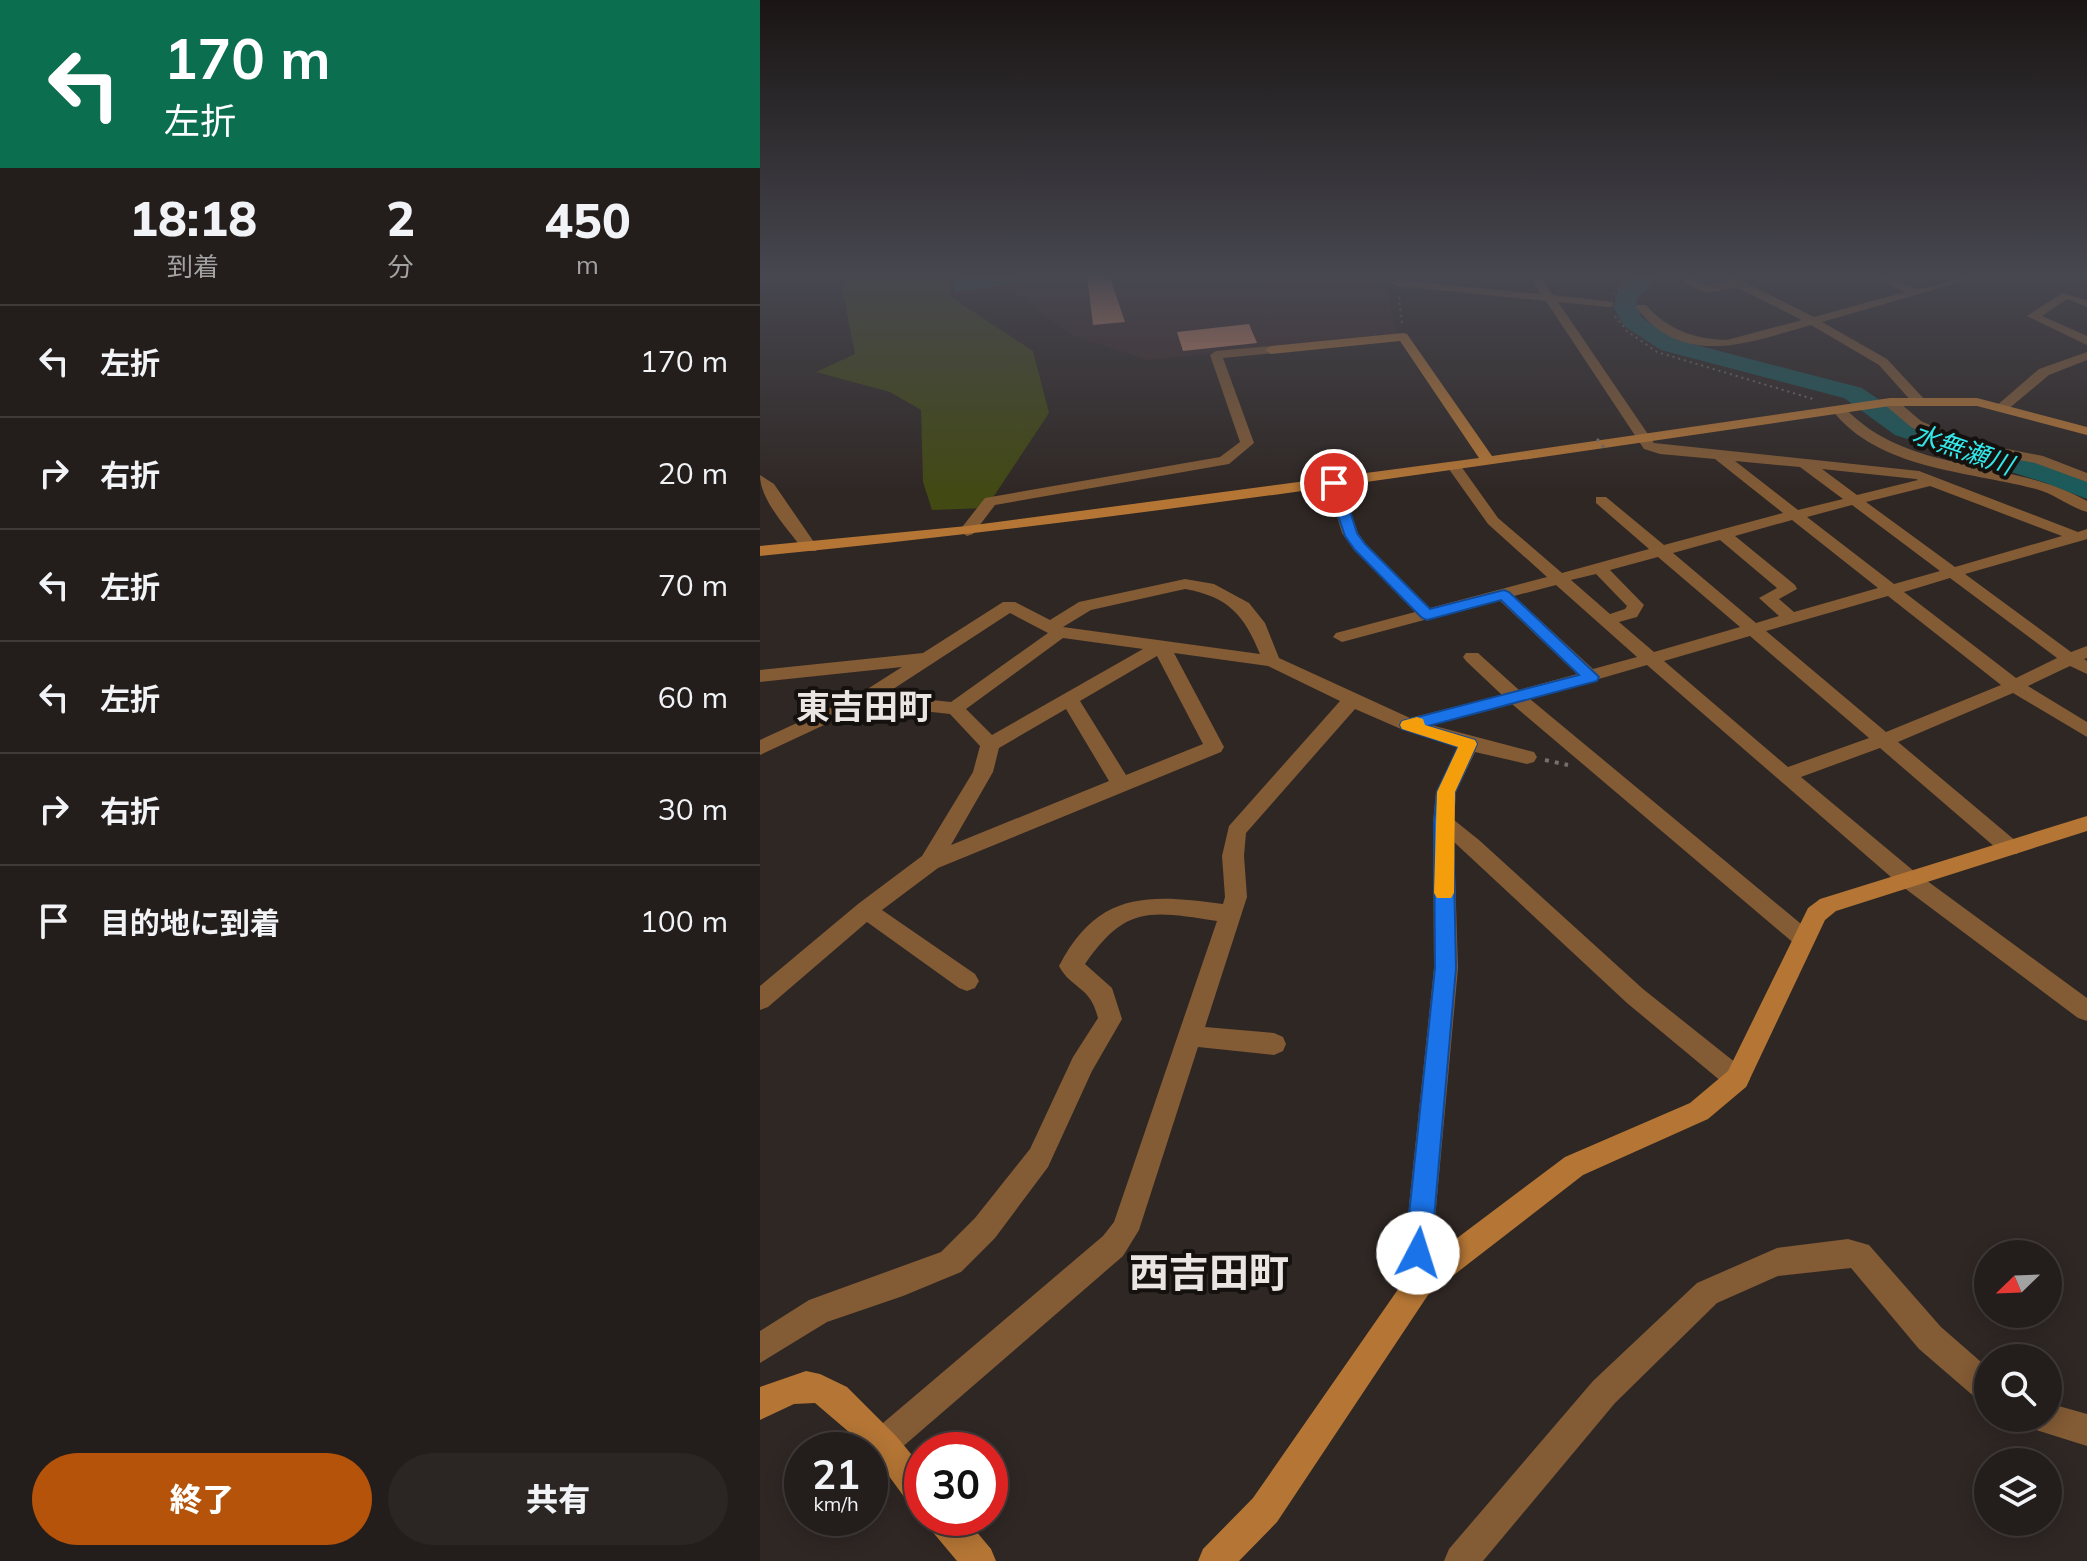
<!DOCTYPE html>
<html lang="ja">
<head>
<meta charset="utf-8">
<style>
  :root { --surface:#231d1b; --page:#2b2624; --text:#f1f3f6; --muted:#a3a2a3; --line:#403b3a; --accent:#b45309 }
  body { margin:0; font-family:Mulish,"Noto Sans JP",sans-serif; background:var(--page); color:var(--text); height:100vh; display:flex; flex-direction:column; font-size:30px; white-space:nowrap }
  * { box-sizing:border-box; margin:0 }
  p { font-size:26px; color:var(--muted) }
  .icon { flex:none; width:44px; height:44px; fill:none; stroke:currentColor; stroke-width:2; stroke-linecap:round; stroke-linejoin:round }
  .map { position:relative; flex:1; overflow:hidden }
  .side { display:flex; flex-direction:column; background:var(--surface); width:760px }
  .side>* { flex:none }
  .guide { background:#0b6e4f; color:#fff; overflow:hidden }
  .needle { width:52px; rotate:247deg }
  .buttons { position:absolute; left:1214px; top:1240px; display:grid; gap:16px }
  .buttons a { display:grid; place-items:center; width:88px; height:88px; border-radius:50%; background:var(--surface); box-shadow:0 4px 20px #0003,0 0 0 2px var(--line); font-size:40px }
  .speed { position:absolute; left:24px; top:1432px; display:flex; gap:16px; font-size:40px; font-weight:700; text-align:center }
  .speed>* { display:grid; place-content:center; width:104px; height:104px; border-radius:50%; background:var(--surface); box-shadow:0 4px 20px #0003,0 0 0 2px var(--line); line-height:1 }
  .speed small { font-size:20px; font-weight:400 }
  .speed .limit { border:12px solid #d22; background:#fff; color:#111 }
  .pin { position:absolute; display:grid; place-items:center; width:68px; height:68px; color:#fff; margin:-34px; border:4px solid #fff; border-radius:50%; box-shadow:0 2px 8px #0007 }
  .me { position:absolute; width:88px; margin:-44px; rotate:5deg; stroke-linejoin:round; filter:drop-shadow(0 0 6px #0008) }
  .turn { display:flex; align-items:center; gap:28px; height:168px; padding:0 32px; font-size:36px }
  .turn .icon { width:104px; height:104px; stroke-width:2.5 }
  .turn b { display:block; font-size:56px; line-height:68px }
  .eta { display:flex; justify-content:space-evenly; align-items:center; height:136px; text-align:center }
  .eta b { font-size:48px; font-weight:800; line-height:56px }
  .primary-button { display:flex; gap:16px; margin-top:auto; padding:16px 32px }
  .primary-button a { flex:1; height:92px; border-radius:48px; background:var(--accent); color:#fff; font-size:32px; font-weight:800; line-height:92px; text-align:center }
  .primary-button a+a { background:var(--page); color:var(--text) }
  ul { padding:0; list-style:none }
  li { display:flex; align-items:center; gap:24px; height:112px; padding:0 32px; border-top:2px solid var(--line) }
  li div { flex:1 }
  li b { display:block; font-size:30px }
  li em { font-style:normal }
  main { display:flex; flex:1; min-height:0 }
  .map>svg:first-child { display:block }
  .education { fill:#3e2a29 }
  .green { fill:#424913 }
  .water { fill:#1a5b5b }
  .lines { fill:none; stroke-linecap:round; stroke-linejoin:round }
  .river { fill:#1a5b5b; fill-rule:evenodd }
  .building { fill:#dd906c }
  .path-far1 { stroke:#766f6c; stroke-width:2; stroke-dasharray:2 4; stroke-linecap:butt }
  .path { stroke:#766f6c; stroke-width:4; stroke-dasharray:4 6; stroke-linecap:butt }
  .street { fill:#835b35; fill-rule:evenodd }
  .secondary { fill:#b57635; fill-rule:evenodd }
  .path-bridge { stroke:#766f6c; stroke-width:3; stroke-dasharray:3 5; stroke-linecap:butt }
  .route { fill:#1a73e8; stroke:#114b97; stroke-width:2 }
  .slow { fill:#f59e0b }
  .labels { text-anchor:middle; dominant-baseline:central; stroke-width:8; stroke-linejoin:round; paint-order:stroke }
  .far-water-label { font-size:26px; font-style:italic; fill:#32e7e8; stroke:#14110f }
  .quarter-label { font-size:34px; font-weight:bold; fill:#eae4e2; stroke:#14110f }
  .near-quarter-label { font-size:40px; font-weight:bold; fill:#eae4e2; stroke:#14110f }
</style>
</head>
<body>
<main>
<section class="side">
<div class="guide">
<div class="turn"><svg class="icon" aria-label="left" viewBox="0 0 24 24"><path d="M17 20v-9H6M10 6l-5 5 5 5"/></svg><div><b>170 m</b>左折</div></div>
</div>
<div class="eta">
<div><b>18:18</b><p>到着</p></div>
<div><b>2</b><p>分</p></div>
<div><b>450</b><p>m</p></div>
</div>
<ul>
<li><svg class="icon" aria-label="left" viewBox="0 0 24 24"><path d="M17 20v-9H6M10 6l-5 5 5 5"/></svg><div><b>左折</b></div><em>170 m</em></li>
<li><svg class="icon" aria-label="right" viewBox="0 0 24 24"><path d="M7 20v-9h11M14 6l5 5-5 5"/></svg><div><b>右折</b></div><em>20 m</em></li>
<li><svg class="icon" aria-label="left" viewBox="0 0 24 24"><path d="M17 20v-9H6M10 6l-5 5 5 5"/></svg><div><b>左折</b></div><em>70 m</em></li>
<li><svg class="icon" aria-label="left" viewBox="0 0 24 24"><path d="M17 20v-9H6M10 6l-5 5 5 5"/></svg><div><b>左折</b></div><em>60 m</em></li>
<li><svg class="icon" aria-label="right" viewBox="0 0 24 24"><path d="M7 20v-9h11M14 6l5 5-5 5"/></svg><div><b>右折</b></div><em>30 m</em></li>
<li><svg class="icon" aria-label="arrive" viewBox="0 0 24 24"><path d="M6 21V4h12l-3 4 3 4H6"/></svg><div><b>目的地に到着</b></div><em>100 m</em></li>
</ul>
<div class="primary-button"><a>終了</a><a>共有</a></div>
</section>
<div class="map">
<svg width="1327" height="1561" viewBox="0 0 1327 1561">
  <rect width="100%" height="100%" fill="#2f2724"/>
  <path class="education" d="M196 275H624L637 334 388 360 311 335 253 291 195 295Z"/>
  <path class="green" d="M88 275H191L189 296 273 351 289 413 226 508 172 510 163 482 161 410 130 392 56 372 95 354 82 287Z"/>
  <path class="water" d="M194 275H258L259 284 195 291Z"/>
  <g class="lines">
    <path class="river" d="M879 275H901L876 300 881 317 917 340 1102 388 1153 423 1303 470 1327 481V499L1283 482 1135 435 1084 398 901 350 864 326 854 308 857 293Z"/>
  </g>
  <path class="building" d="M327 275H349L365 322 333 325Z
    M489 324 497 343 423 351 417 332Z"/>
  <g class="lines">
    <path class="path-far1" d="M853 294 875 275
      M639 297 642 324
      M855 316 867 331 897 352 1053 399"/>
    <path class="path" d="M785 760 808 765"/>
    <path class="street" d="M768 275H779L793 295 853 302V306L849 307 798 302 894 443 1159 471 1318 532 1327 529V539L1324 540 1205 574 1311 652 1327 646V658L1324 659 1327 661V674L1310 666 1268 686 1327 722V737L1253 693 1138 742 1257 842 1261 848 1257 854H1243L1120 748 1041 777 1155 872 1327 998V1021L1318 1018 1139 884 887 665 770 699 1052 933 1055 939 1052 945 1044 948 1036 945 752 704 671 725 774 752 777 757 774 762 767 764 715 752 696 792 694 820 719 840 883 989 986 1071 990 1079 986 1087 977 1090 968 1087 867 1003 694 842 698 968 672 1252 683 1276 679 1286 669 1290 659 1286 644 1253 674 968 673 823 676 792 698 747 641 729 595 709 486 833 484 856 487 897 445 1027 514 1033 523 1037 526 1044 523 1051 514 1055 438 1047 379 1230 363 1256 132 1456 121 1461 110 1456V1450L105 1445 110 1434 343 1236 354 1222 457 921C390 911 366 905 325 964L352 988 362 1019 332 1071 288 1167 235 1238 201 1272 143 1296 67 1322 0 1363V1331L49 1300 181 1252 215 1218 270 1149 313 1057 338 1018C330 985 312 990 299 966 338 891 388 894 463 904L465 897 462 856 469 826 580 701 508 666 414 653 464 747 461 752 178 868 122 910 215 974 219 981 215 988 207 991 199 988 107 922 8 1007 0 1010V986L98 904 162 856 213 772 220 746 190 714 107 705 0 755V740L98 695 142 667 0 682V670L163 653 243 602H255L290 620 319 602 425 579 454 584 489 603 505 623 519 658 650 718 742 695 706 661 703 657 706 653H718L759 690 817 674 739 600 582 642 573 637 576 633 655 612 594 550 582 533 567 483 569 480 574 479 581 483 598 533 606 544 670 608 787 577 728 524 686 465 688 462H698L738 518 802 573 889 549 836 503V497H846L904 545 1023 513 955 459 900 454 884 449 786 301 637 286 631 283 637 280 781 294ZM975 461 1040 467 1083 499 1038 510ZM1062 469 1156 479 1158 480 1097 495ZM1170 486 1302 536 1195 567 1106 502ZM1092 505 1180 571 1134 584 1047 517ZM1032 520 1118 588 1034 612 1019 599 1037 589 1035 585 975 536ZM960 540 1017 588 999 598 1019 616 996 623 913 553ZM898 557 980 627 894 652 859 622 877 617 884 605 850 570ZM836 574 867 606 865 609 850 614 811 580ZM1190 578 1297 658 1256 678 1144 592ZM796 585 877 657 833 669 754 596ZM425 589C469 597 484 615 500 654L303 627 331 610ZM1128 596 1241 685 1126 732 1006 631ZM250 613 288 633 191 702 124 695ZM990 636 1109 738 1028 767 904 661ZM303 638 383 649 232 735 206 709ZM397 656 443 744 366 775 320 701ZM306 709 349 781 191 845 233 772 239 748Z
      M928 275H939L935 280 948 286 967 282 957 275H970L1054 317 1145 292 1111 275C1128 275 1138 284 1154 288 1169 291 1204 274 1225 275L1062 322 1127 359 1165 400 1158 404 1153 403 1119 365 1051 325C989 342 924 370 876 307L878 305H886C908 330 934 339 967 340L1042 320 976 287 947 293 924 283 922 281Z
      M1302 293 1327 300V307L1307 299 1282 316 1327 336V345L1267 316Z
      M511 346 515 347V353L463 358 494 443 469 464 235 505 213 534 207 536 199 531 225 498 460 457 480 442 450 355 456 351Z
      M1327 352V360L1289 375 1247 410 1235 407 1279 369Z
      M1125 399H1135L1161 421 1206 441 1283 456 1327 473V482L1275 463 1197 448 1151 427 1125 405Z
      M1074 407H1084C1148 476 1250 457 1327 501V512C1309 507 1295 494 1276 489 1208 471 1119 470 1072 410Z
      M0 475 14 484 58 548 56 551H44C29 530 0 501 0 475Z
      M1088 1239 1109 1245 1181 1327 1228 1368V1403L1217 1399 1159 1349 1091 1268 1018 1276 957 1303 855 1403 723 1561H684L689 1549 833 1381 937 1283 1017 1248Z
      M1288 1403 1327 1414V1446L1273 1429 1268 1418H1288Z"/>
    <path class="secondary" d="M643 333 647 334 732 456 1130 398H1217L1327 427V435L1217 406H1130C754 461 378 519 0 556V546L207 526 719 458 640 341 511 354 505 350 511 346Z
      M1327 816V831L1076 911 1065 920 986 1087 948 1119 823 1175 668 1295 517 1522 479 1561H438L443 1549 493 1498 648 1275 805 1157 930 1103 968 1071 1048 908 1060 899Z
      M46 1371 60 1374 87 1387 136 1436 162 1467V1509L150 1505 110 1450 55 1403 34 1404 0 1420V1387Z
      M166 1518H205L231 1549 236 1561H197L171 1530Z"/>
    <path class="path-bridge" d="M837 439 847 451"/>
  </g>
  <linearGradient id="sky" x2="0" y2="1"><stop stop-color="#1a1514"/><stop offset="0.56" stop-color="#474750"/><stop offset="1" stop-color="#474750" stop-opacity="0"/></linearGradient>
  <rect width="1327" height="493" fill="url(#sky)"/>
  <path class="route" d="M574 479 581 483 597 533 605 544 670 609 744 590 749 592 839 677 837 681 668 726 715 740 717 744 695 792 693 823 696 968 671 1253 668 1262 658 1266 649 1262 645 1253 675 968 674 823 677 792 698 747 642 729 640 725 642 721 819 675 741 600 667 620 662 618 595 550 585 536 567 483Z"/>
  <path class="slow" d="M657 717 663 719 665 725 715 740 717 744 695 792 694 893 691 898H677L674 893 677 792 698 747 642 729 640 725 642 721Z"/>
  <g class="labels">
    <g class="far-water-label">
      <text transform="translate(1203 449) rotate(19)">水無瀬川</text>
    </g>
    <g class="quarter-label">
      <text x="104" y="706">東吉田町</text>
    </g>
    <g class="near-quarter-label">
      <text x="449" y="1272">西吉田町</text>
    </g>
  </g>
</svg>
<div class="buttons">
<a><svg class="needle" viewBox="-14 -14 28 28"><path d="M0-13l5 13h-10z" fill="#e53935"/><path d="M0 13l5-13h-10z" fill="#a3a2a3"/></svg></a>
<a><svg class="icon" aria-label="search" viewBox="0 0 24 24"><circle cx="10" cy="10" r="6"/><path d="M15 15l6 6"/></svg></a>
<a><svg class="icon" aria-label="layers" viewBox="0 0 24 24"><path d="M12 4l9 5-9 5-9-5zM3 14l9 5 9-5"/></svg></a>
</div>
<div class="speed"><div>21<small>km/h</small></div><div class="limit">30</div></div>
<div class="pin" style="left:574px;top:483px;background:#d93025"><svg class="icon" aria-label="arrive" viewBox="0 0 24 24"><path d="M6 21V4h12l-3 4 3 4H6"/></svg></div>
<svg class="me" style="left:658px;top:1253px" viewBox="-20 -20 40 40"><circle r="19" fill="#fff"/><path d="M0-13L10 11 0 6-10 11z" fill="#1a73e8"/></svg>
</div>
</main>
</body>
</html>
